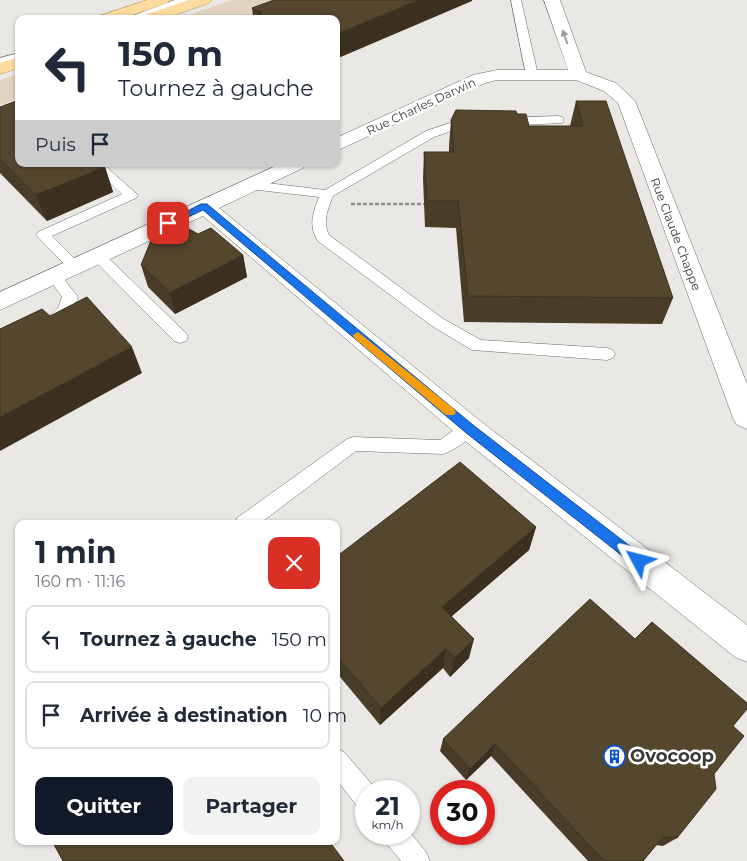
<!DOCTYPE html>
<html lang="fr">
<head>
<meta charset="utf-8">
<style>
  :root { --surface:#fff; --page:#f2f2f3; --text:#1f2937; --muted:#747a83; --line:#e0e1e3; --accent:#111827 }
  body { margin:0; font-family:Montserrat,sans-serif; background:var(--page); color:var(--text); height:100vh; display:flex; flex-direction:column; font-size:19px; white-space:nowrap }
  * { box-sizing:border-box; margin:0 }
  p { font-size:16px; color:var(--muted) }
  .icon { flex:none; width:28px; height:28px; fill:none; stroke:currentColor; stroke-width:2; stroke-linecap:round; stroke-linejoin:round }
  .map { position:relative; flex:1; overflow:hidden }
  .details { position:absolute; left:15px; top:520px; width:325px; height:325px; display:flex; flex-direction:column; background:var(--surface); border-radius:10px; box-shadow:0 1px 4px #0004 }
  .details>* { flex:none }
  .guide { position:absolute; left:15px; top:15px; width:325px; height:152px; border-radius:10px; box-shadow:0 1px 4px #0004; background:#fff; color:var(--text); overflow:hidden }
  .speed { position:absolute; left:355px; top:780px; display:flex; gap:10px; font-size:25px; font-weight:700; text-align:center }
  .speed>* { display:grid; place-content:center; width:65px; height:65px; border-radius:50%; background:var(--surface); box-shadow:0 1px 4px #0004; line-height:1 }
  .speed small { font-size:12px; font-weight:400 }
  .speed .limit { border:8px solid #d22; background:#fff; color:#111 }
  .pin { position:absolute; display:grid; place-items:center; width:42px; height:42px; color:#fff; margin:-21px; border-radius:10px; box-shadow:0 2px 8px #0006 }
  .me { position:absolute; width:55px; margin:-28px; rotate:308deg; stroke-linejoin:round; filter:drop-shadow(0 0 4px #0008) }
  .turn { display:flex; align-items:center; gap:18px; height:105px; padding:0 20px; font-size:22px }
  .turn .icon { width:65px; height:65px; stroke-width:2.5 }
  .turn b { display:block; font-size:35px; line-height:42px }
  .then { display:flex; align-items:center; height:48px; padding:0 20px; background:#0003; gap:10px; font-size:19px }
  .round { display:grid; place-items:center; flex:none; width:52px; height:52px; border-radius:10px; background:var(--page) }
  .headline { display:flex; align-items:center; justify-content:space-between; height:85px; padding:0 20px }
  h1 { font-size:30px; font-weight:700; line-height:38px }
  .primary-button { display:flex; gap:10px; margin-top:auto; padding:10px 20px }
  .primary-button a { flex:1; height:58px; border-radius:10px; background:var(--accent); color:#fff; font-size:20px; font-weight:700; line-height:58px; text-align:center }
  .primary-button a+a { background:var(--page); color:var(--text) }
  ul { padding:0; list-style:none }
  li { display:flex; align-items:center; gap:15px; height:68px; margin:0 10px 8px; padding:0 10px; border:2px solid var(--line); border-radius:10px }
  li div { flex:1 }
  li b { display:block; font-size:19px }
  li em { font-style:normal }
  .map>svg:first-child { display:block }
  .green { fill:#e0d4c1 }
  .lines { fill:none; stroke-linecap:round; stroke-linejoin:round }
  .service-casing { stroke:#6c6a68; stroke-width:1 }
  .minor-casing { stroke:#6c6a68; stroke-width:1 }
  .primary-casing { stroke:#b99351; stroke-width:1 }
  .path { stroke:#8f8d8b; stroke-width:2.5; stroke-dasharray:4 2; stroke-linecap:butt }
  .service { fill:#fff; fill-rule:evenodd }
  .minor { fill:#fff; fill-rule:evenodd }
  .primary { fill:#fedb9e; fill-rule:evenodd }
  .wall { fill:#493c28 }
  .shaded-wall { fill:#3c3120 }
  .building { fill:#55462e; stroke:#3c3120 }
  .oneway { fill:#9e9d9c }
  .route { fill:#1a73e8; stroke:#114b97 }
  .slow { fill:#f59e0b }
  .labels { text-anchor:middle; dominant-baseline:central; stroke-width:5; stroke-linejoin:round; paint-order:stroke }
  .far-street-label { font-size:12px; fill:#3c3b3a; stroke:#fff }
  .near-poi-label { font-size:18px; font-weight:bold; fill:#3c3b3a; stroke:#fff; text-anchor:start }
</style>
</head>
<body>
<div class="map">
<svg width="747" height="861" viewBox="0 0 747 861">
  <rect width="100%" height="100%" fill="#eae8e5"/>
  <path class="green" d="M232 0H297L244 19H177Z
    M19 74V98L0 105V80Z"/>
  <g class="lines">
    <defs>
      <path id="service" d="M175 0H190L140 19H124Z
        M511 0H521L538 75 536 77H528L526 75Z
        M19 53V60L0 65V58Z
        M558 116 562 117 564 120 562 123 504 126 498 122 504 118Z
        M462 119H473L479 123 477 126 463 127 434 137 333 196C328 209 322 222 329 235L442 318 481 340 607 348 613 350 615 354 613 358 607 360 472 350 432 326 318 241C308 226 313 213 319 197L250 189 243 185 250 181 325 190 426 131Z
        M90 164H103L138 195 136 198 52 236 80 264 82 267 80 270H70L36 235 38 232 122 194Z
        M98 251 103 253 186 333 188 337 186 341 180 343 174 341 93 259 91 256 93 253Z
        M55 272 60 274 78 297C73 311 62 332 44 327L42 323 58 308 62 297 48 277 50 274Z
        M469 421 475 423 478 428C472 439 454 450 443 454L356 451 259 524H235L237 518 347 439 353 437 440 440 463 423Z
        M336 748 344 752 375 788 376 791H366V809L357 806 336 779Z
        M409 831 426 852 430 861H401L386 843 383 834H409Z"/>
      <path id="minor" d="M544 0H560L586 72 616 83 635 101 747 384V429L737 425 733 418 618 103 604 91 576 80H497L485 83 336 151V138L473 75 497 70H568Z
        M280 164H306L303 168 219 208 479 420 747 625V662L735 657 459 436 203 216 0 310V292Z"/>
      <path id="primary" d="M147 0H170L167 3 121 19H97L99 16Z
        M189 0H212L209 3 164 19H140L142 16Z
        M19 57V68L0 74V63Z"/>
    </defs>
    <use href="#service" class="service-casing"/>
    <use href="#minor" class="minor-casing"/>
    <use href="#primary" class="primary-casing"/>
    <path class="path" d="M351 204H427"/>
    <use href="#service" class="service"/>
    <use href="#minor" class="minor"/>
    <use href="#primary" class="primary"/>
  </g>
  <path class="wall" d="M472 1 253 16 252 8Z
    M576 101 673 298 662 324 464 322 456 228 425 227 423 178 424 152H449V146L451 120 517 114 529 126H570Z
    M0 107 105 167 113 192 47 221 0 173Z
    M198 234 243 255 247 277 175 314 148 287 141 265Z
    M536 527 529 550 452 616 469 658 450 677 443 668 380 725 336 672V557Z
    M733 726 714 774 677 838 663 846 656 845 643 861H588L491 756 466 780 440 751 443 739Z"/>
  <path class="shaded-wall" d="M419 0H472V1L336 59V34Z
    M105 167 113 192 47 221 36 195Z
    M243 255 247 277 175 314 170 293Z
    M132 347 142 373 0 451V417Z
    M536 527 529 550 439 627 442 607Z
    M474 639 469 658 450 677 455 658Z
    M446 649 443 668 380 725 381 708Z
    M495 744 491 756 466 780 470 769Z"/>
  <path class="building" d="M274 0H419L336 34V19H247L262 13 252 8Z
    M19 100V164H102L105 167 36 195 0 159V107Z
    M576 101H606L673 298 468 296 458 201H427L424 152H454L451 120 456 110 516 111 517 114H526L529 126H583Z
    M173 228 189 229 198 234 211 228 243 255 170 293 141 265 152 238 160 232Z
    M87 297 132 347 0 417V329L42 309 50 316Z
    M460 462 536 527 442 607 474 639 455 658 446 649 381 708 336 656V557Z
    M590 599 635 639 652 622 747 703V709L733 726 744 736 714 774 716 789 677 838 663 837 643 861H604L495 744 470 769 443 739Z
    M52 841H329L344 861H63Z"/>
  <defs><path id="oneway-solid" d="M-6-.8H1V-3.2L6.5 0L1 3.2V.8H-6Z" transform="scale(1.25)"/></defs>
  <use class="oneway" href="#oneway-solid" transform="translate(565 37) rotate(-109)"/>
  <path class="route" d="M201 204H207L473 425 644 557 645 561 644 565 639 567 634 565 465 432 203 210 171 225 168 226 164 223Z"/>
  <path class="slow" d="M358 332 454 409 456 412 454 415H446L354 338 353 335Z"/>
  <defs>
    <symbol id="building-ring" viewBox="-11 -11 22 22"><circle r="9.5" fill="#fff" stroke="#0755bf" stroke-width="1.5"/><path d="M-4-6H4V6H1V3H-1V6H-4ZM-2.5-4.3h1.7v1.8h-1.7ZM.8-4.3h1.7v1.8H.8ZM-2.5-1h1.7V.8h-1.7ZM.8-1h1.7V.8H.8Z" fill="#0755bf"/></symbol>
  </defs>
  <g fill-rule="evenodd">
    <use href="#building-ring" x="602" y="744" width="25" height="25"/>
  </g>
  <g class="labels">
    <g class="far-street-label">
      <text transform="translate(421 106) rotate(-25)">Rue Charles Darwin</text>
      <text transform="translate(676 234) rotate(69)">Rue Claude Chappe</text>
    </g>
    <g class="near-poi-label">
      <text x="630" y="756">Ovocoop</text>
    </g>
  </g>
</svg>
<div class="speed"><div>21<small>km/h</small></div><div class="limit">30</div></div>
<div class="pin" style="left:168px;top:223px;background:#d93025"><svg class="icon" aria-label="arrive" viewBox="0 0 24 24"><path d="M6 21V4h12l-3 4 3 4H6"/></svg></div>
<svg class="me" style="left:639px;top:561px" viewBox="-20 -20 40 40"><path d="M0-17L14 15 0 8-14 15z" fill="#1a73e8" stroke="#fff" stroke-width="4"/></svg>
<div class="guide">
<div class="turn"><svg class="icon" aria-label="left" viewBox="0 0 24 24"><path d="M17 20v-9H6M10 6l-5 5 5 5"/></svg><div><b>150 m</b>Tournez à gauche</div></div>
<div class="then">Puis<svg class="icon" aria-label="arrive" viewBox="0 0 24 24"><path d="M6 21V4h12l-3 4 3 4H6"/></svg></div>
</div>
<section class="details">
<div class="headline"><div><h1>1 min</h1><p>160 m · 11:16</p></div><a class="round" style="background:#d93025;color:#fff"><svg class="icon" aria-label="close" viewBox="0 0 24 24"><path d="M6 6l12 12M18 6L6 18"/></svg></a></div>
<ul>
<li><svg class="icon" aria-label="left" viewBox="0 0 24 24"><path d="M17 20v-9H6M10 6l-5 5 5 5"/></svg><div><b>Tournez à gauche</b></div><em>150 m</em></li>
<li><svg class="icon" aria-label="arrive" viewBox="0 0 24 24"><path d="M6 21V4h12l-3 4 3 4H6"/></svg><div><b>Arrivée à destination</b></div><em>10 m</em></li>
</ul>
<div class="primary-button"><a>Quitter</a><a>Partager</a></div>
</section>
</div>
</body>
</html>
